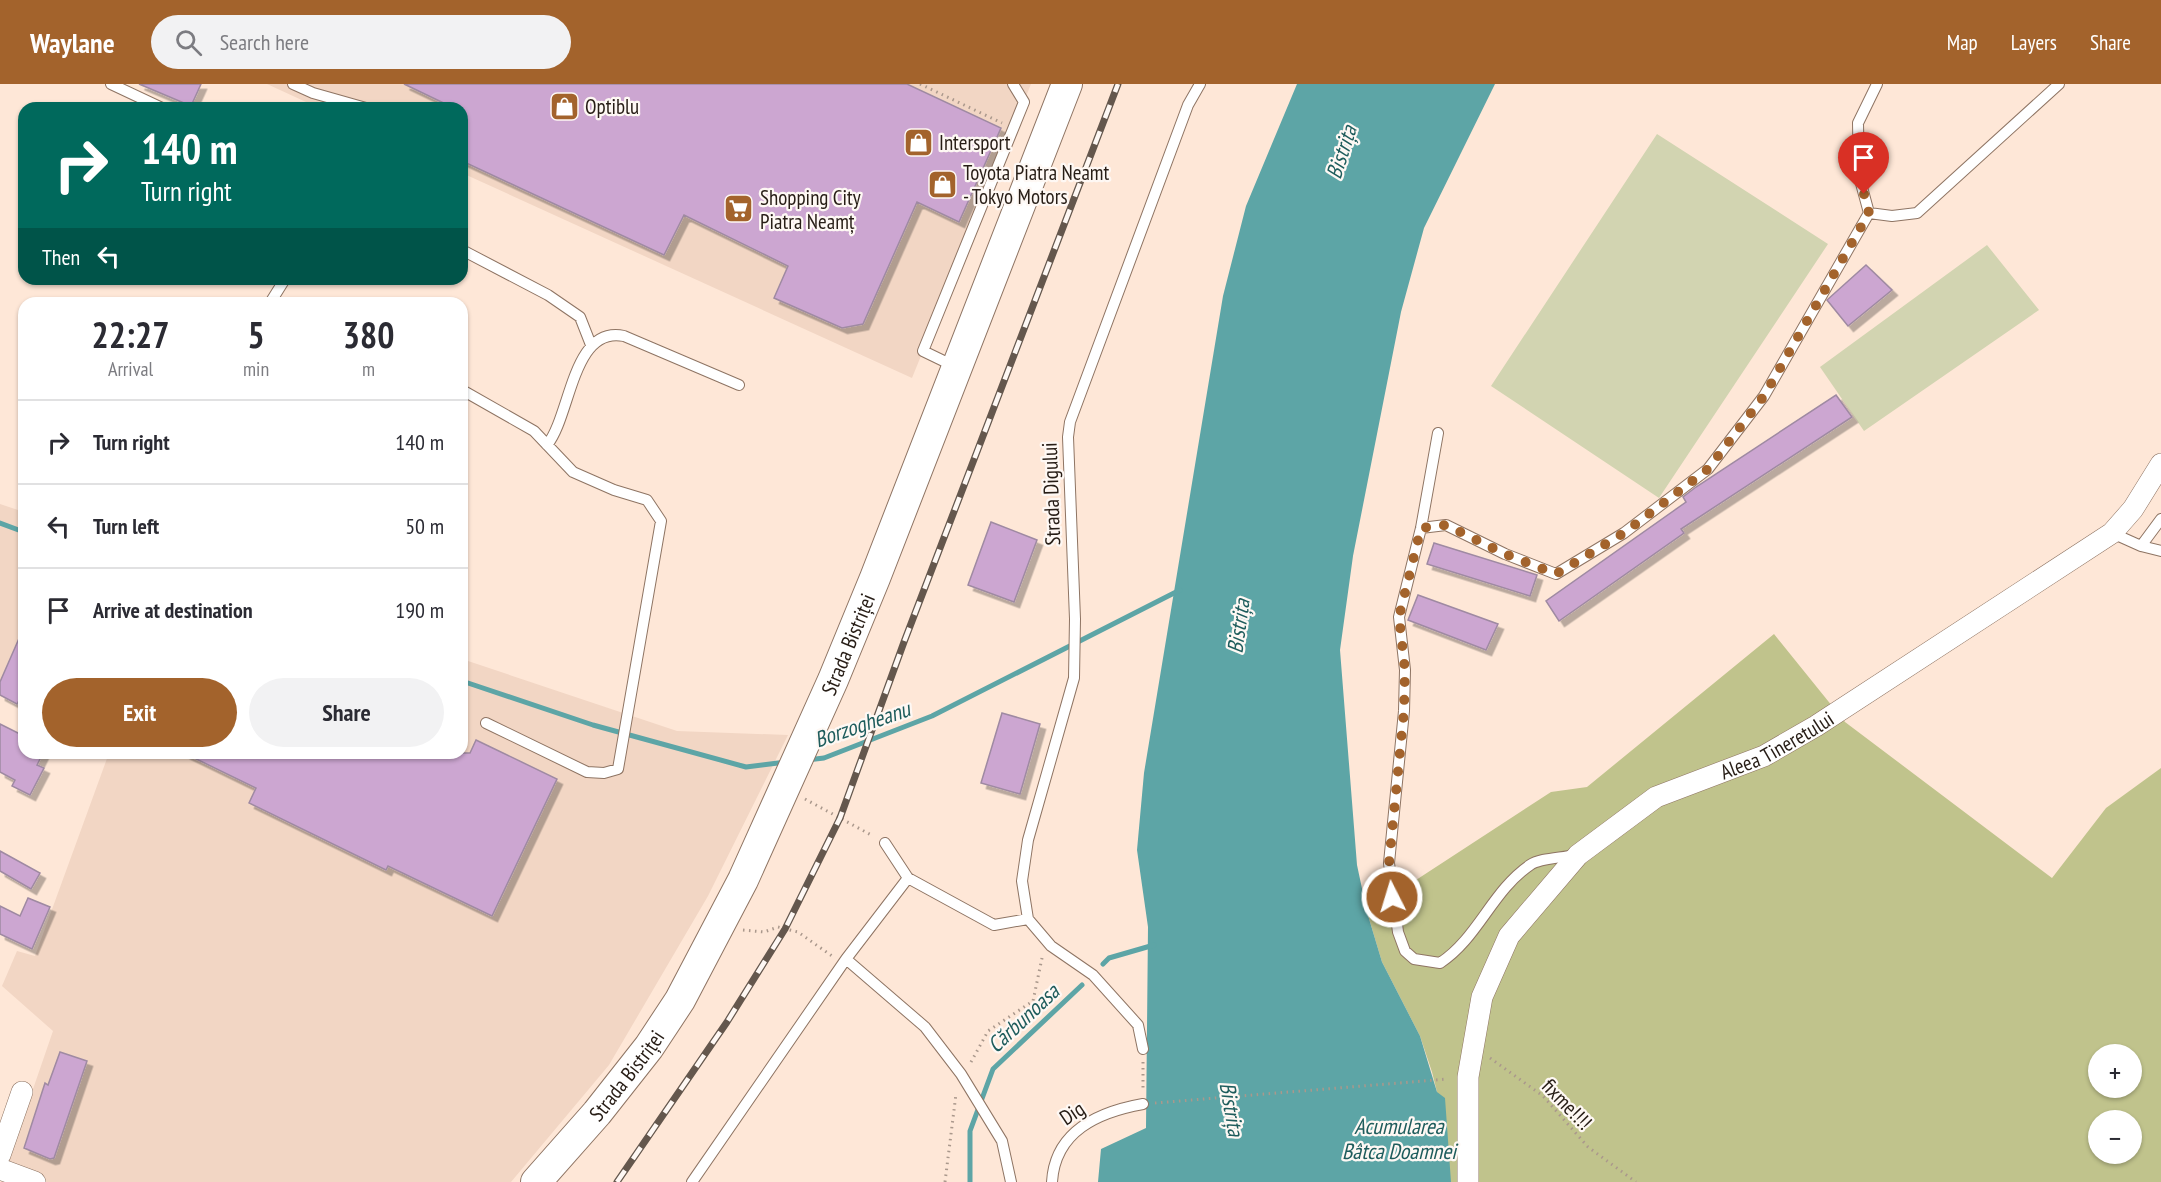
<!DOCTYPE html>
<html lang="en">
<head>
<meta charset="utf-8">
<style>
  :root { --surface:#fff; --page:#f2f2f3; --text:#2b2b33; --muted:#7c7c81; --line:#e1e1e2; --accent:#a3632c }
  body { margin:0; font-family:"PT Sans Narrow",sans-serif; background:var(--page); color:var(--text); height:100vh; display:flex; flex-direction:column; font-size:22px; white-space:nowrap }
  * { box-sizing:border-box; margin:0 }
  p { font-size:20px; color:var(--muted) }
  .icon { flex:none; width:33px; height:33px; fill:none; stroke:currentColor; stroke-width:2; stroke-linecap:round; stroke-linejoin:round }
  .map { position:relative; flex:1; overflow:hidden }
  .panel { position:absolute; left:18px; top:213px; width:450px; height:462px; display:flex; flex-direction:column; background:var(--surface); border-radius:18px; box-shadow:0 2px 4px #0004 }
  .panel>* { flex:none }
  .hud { position:absolute; left:18px; top:18px; width:450px; height:183px; border-radius:18px; box-shadow:0 2px 4px #0004; background:#00695c; color:#fff; overflow:hidden }
  .tools { position:absolute; left:2088px; top:960px; display:grid; gap:12px }
  .tools a { display:grid; place-items:center; width:54px; height:54px; border-radius:50%; background:var(--surface); box-shadow:0 2px 4px #0004; font-size:30px }
  .pin { position:absolute; display:grid; place-items:center; width:51px; height:51px; color:#fff; margin:-62px -26px; border-radius:50% 50% 50% 0; rotate:-45deg; box-shadow:0 0 6px #0007 }
  .pin .icon { rotate:45deg }
  .me { position:absolute; width:66px; margin:-33px; rotate:355deg; stroke-linejoin:round; filter:drop-shadow(0 0 4px #0008) }
  .turn { display:flex; align-items:center; gap:21px; height:126px; padding:0 24px; font-size:27px }
  .turn .icon { width:78px; height:78px; stroke-width:2.5 }
  .turn b { display:block; font-size:42px; line-height:51px }
  .then { display:flex; align-items:center; height:57px; padding:0 24px; background:#0003; gap:12px; font-size:22px }
  .eta { display:flex; justify-content:space-evenly; align-items:center; height:102px; text-align:center }
  .eta b { font-size:36px; font-weight:800; line-height:42px }
  .action { display:flex; gap:12px; margin-top:auto; padding:12px 24px }
  .action a { flex:1; height:69px; border-radius:36px; background:var(--accent); color:#fff; font-size:24px; font-weight:800; line-height:69px; text-align:center }
  .action a+a { background:var(--page); color:var(--text) }
  ul { padding:0; list-style:none }
  li { display:flex; align-items:center; gap:18px; height:84px; padding:0 24px; border-top:2px solid var(--line) }
  li div { flex:1 }
  li b { display:block; font-size:22px }
  li em { font-style:normal }
  header { display:flex; align-items:center; gap:36px; box-sizing:border-box; height:84px; padding:0 30px; background:var(--accent); color:#fff }
  header strong { font-size:28px }
  nav { display:flex; gap:33px; margin-inline-start:auto; font-size:21px }
  .search { width:420px; height:54px; background:var(--page); display:flex; align-items:center; gap:15px; box-sizing:border-box; padding:0 21px; border-radius:33px; color:var(--muted); font-size:22px }
  .map>svg:first-child { display:block }
  .built { fill:#f2d6c4 }
  .green { fill:#d2d4b1 }
  .forest { fill:#c0c38c; fill-rule:evenodd }
  .water { fill:#5da5a6 }
  .lines { fill:none; stroke-linecap:round; stroke-linejoin:round }
  .stream { stroke:#5da5a6; stroke-width:5 }
  .building { fill:#cca6d1; stroke:#9f8aa2; stroke-width:1.5; filter:url(#shadow) }
  .lane-casing { stroke:#8e7463; stroke-width:12 }
  .street-casing { stroke:#8e7463; stroke-width:22 }
  .secondary-casing { stroke:#8e7463; stroke-width:32 }
  .path { stroke:#aa988c; stroke-width:3; stroke-dasharray:1.5 4.5; stroke-linecap:butt }
  .lane { stroke:#fff; stroke-width:10 }
  .street { stroke:#fff; stroke-width:21 }
  .secondary { stroke:#fff; stroke-width:30 }
  .rail-casing { stroke:#64574d; stroke-width:7 }
  .rail { stroke:#fef8f4; stroke-width:4.5; stroke-dasharray:14; stroke-linecap:butt }
  .route { stroke:#a3632c; stroke-width:10; stroke-dasharray:0 18 }
  .labels { text-anchor:middle; dominant-baseline:central; stroke-width:4.5; stroke-linejoin:round; paint-order:stroke }
  .poi-label { font-size:21px; fill:#271d16; stroke:#fef8f4; text-anchor:start }
  .street-label { font-size:21px; fill:#271d16; stroke:#fef8f4 }
  .water-label { font-size:22px; font-style:italic; fill:#1e5c5c; stroke:#fef8f4 }
</style>
</head>
<body>
<header>
<strong>Waylane</strong>
<div class="search"><svg class="icon" aria-label="search" viewBox="0 0 24 24"><circle cx="10" cy="10" r="6"/><path d="M15 15l6 6"/></svg>Search here</div>
<nav><a>Map</a><a>Layers</a><a>Share</a></nav>
</header>
<div class="map">
<svg width="2161" height="1098" viewBox="0 0 2161 1098">
  <defs>
    <filter id="shadow"><feDropShadow dx="5.5" dy="5.5" stdDeviation="0" flood-color="#0004"/></filter>
  </defs>
  <rect width="100%" height="100%" fill="#fee7d7"/>
  <path class="built" d="M267 0H1031L912 294 462 89V24H319Z
    M0 420 24 428V616L0 604Z
    M462 575 677 647 788 651 708 812 609 981 511 1098H1L53 947 2 902 17 867 35 872 109 669H462Z"/>
  <path class="green" d="M1657 50 1828 160 1659 414 1491 302Z
    M1987 161 2039 226 1864 347 1820 283Z"/>
  <path class="forest" d="M1774 550 1845 638 2052 794 2106 724 2161 684V1098H1445L1437 1008 1432 988 1420 952 1382 878 1367 828 1551 708 1587 703ZM2098 970H2132V1004H2098ZM2098 1036H2132V1070H2098Z"/>
  <path class="water" d="M1297 0H1495L1424 144 1401 228 1353 472 1340 566 1357 781 1367 828 1382 878 1420 952 1437 1008 1445 1014 1451 1098H1098L1101 1065 1146 1044 1148 843 1137 766 1144 689 1223 212 1246 122Z"/>
  <g class="lines">
    <path class="stream" d="M0 439 24 448
      M462 597 593 641 746 683 786 678
      M807 676 824 674 932 632 1180 506
      M1103 880 1109 874 1154 861
      M970 1098V1047L993 985 1082 901"/>
  </g>
  <path class="building" d="M139 0H201L191 22Z
    M404 0H907L1001 44 959 138 917 118 863 240 842 244 774 214 788 182 684 131 664 171 462 77V24H454Z
    M1866 181 1892 206 1848 242 1827 216Z
    M1836 311 1852 333 1681 445 1684 449 1559 537 1546 517 1686 418 1683 413 1696 403Z
    M991 438 1037 456 1014 518 968 501Z
    M1434 459 1537 491 1530 512 1427 480Z
    M1418 511 1498 540 1486 566 1408 536Z
    M24 543V607L17 620 0 611V598Z
    M1002 629 1040 640 1020 710 981 699Z
    M0 640 24 652V669H43L37 681 44 684 30 711 12 702 15 696 0 688Z
    M476 656 557 695 492 832 388 782 386 786 249 719 256 704 184 669H470Z
    M0 767 40 789 31 805 0 787Z
    M28 814 50 823 32 865 0 850V822L20 832Z
    M60 968 87 977 54 1074 50 1075 24 1064 45 999 48 1001Z"/>
  <g class="lines">
    <defs>
      <path id="lane" d="M111 0 162 24
        M293 0 313 9 366 24
        M1877 0 1858 39 1859 92 1869 129 1892 132 1917 129 2059 0
        M462 166 548 211 580 233 591 261
        M270 219 285 195
        M954 282 923 267 1024 18 1013 0
        M462 306 534 347 573 388 614 406 647 416 661 437 618 685 604 689 587 688 486 639
        M1438 349 1421 444 1399 533 1405 586 1404 627 1389 779 1398 848 1405 867 1414 875 1440 879C1478 854 1492 807 1530 781 1540 774 1562 774 1574 771
        M547 361C571 332 572 241 624 252L739 301
        M1421 444 1446 441 1505 470 1556 490 1624 449 1708 385 1764 312 1869 129
        M2112 449 2141 462 2161 435
        M2141 462 2161 467
        M885 759 908 794 994 841 1028 835 1051 862 1093 891 1138 941 1143 965
        M908 794 846 875 925 943 961 990 1002 1057 1011 1098
        M1028 835 1022 797 1028 756 1074 594 1075 535 1068 353 1070 338 1188 21 1200 0
        M692 1098 846 875
        M1052 1098C1055 1047 1098 1028 1143 1020"/>
      <g id="street">
        <path d="M0 1071 22 1008"/>
        <path d="M0 1085 35 1098"/>
        <path id="s1" d="M1468 1098V993L1482 913 1509 852 1578 771 1656 713 1764 672 1816 642 2112 449 2133 425 2161 380"/>
      </g>
      <g id="secondary">
        <path id="s2" d="M536 1098 597 1029 649 963 680 916 743 796 833 596 875 494 1067 0"/>
      </g>
    </defs>
    <use href="#lane" class="lane-casing"/>
    <use href="#street" class="street-casing"/>
    <use href="#secondary" class="secondary-casing"/>
    <path class="path" d="M920 0 1002 39
      M805 715 873 752
      M743 846 764 848 778 843 798 848 832 872
      M1490 974 1543 1012 1588 1063 1636 1098
      M971 978 988 947 1033 917 1042 874
      M1143 978V1007
      M1155 1019 1448 995
      M945 1098 956 1010"/>
    <use href="#lane" class="lane"/>
    <use href="#street" class="street"/>
    <use href="#secondary" class="secondary"/>
    <defs>
      <path id="rail" d="M617 1098 727 938 785 845 840 734 904 558 1118 0"/>
    </defs>
    <use href="#rail" class="rail-casing"/>
    <use href="#rail" class="rail"/>
  </g>
  <g class="lines">
    <path class="route" d="M1392 813 1389 779 1404 627 1405 586 1399 533 1421 444 1446 441 1505 470 1556 490 1624 449 1708 385 1764 312 1869 129 1864 110"/>
  </g>
  <defs>
    <symbol id="shop-square" viewBox="-11 -11 22 22"><rect x="-9" y="-9" width="18" height="18" rx="4" fill="#a3632c" stroke="#fef8f4"/><path d="M-5-2.5h2.3a2.7 3.5 0 0 1 5.4 0H5L5.5 6h-11ZM-1.5-2.5h3a1.5 2.3 0 0 0-3 0Z" fill="#fff"/></symbol>
    <symbol id="supermarket-square" viewBox="-11 -11 22 22"><rect x="-9" y="-9" width="18" height="18" rx="4" fill="#a3632c" stroke="#fef8f4"/><path d="M-6-5.5h2.5l.6 2H6L4.5 2H-2.5L-4.4-4H-6ZM-1.5 3.2a1.3 1.3 0 1 0 .1 0ZM3 3.2a1.3 1.3 0 1 0 .1 0Z" fill="#fff"/></symbol>
  </defs>
  <g fill-rule="evenodd">
    <use href="#shop-square" x="548" y="6" width="33" height="33"/>
    <use href="#shop-square" x="902" y="42" width="33" height="33"/>
    <use href="#shop-square" x="926" y="84" width="33" height="33"/>
    <use href="#supermarket-square" x="722" y="108" width="33" height="33"/>
  </g>
  <g class="labels">
    <g class="poi-label">
      <text x="585" y="22">Optiblu</text>
      <text x="939" y="58">Intersport</text>
      <text x="963" y="88">Toyota Piatra Neamt<tspan x="963" dy="24">- Tokyo Motors</tspan></text>
      <text x="760" y="113">Shopping City<tspan x="760" dy="24">Piatra Neamț</tspan></text>
    </g>
    <g class="street-label">
      <text transform="translate(1051 410) rotate(-92)">Strada Digului</text>
      <text stroke="none"><textPath href="#s2" startOffset="626">Strada Bistriței</textPath></text>
      <text stroke="none"><textPath href="#s1" startOffset="588">Aleea Tineretului</textPath></text>
      <text stroke="none"><textPath href="#s2" startOffset="140">Strada Bistriței</textPath></text>
      <text transform="translate(1567 1020) rotate(46)">fixme!!!!</text>
      <text transform="translate(1072 1029) rotate(-34)">Dig</text>
    </g>
    <g class="water-label">
      <text transform="translate(1341 68) rotate(-72)">Bistrița</text>
      <text transform="translate(1238 542) rotate(-82)">Bistrița</text>
      <text transform="translate(862 640) rotate(-19)">Borzogheanu</text>
      <text transform="translate(1023 934) rotate(-43)">Cărbunoasa</text>
      <text transform="translate(1232 1025) rotate(80)">Bistrița</text>
      <text x="1399" y="1042">Acumularea<tspan x="1399" dy="25">Bâtca Doamnei</tspan></text>
    </g>
  </g>
</svg>
<div class="tools">
<a>+</a>
<a>−</a>
</div>
<div class="pin" style="left:1864px;top:110px;background:#d93025"><svg class="icon" aria-label="arrive" viewBox="0 0 24 24"><path d="M6 21V4h12l-3 4 3 4H6"/></svg></div>
<svg class="me" style="left:1392px;top:813px" viewBox="-20 -20 40 40"><circle r="17" fill="#a3632c" stroke="#fff" stroke-width="3"/><path d="M0-11L8 9 0 5-8 9z" fill="#fff"/></svg>
<div class="hud">
<div class="turn"><svg class="icon" aria-label="right" viewBox="0 0 24 24"><path d="M7 20v-9h11M14 6l5 5-5 5"/></svg><div><b>140 m</b>Turn right</div></div>
<div class="then">Then<svg class="icon" aria-label="left" viewBox="0 0 24 24"><path d="M17 20v-9H6M10 6l-5 5 5 5"/></svg></div>
</div>
<section class="panel">
<div class="eta">
<div><b>22:27</b><p>Arrival</p></div>
<div><b>5</b><p>min</p></div>
<div><b>380</b><p>m</p></div>
</div>
<ul>
<li><svg class="icon" aria-label="right" viewBox="0 0 24 24"><path d="M7 20v-9h11M14 6l5 5-5 5"/></svg><div><b>Turn right</b></div><em>140 m</em></li>
<li><svg class="icon" aria-label="left" viewBox="0 0 24 24"><path d="M17 20v-9H6M10 6l-5 5 5 5"/></svg><div><b>Turn left</b></div><em>50 m</em></li>
<li><svg class="icon" aria-label="arrive" viewBox="0 0 24 24"><path d="M6 21V4h12l-3 4 3 4H6"/></svg><div><b>Arrive at destination</b></div><em>190 m</em></li>
</ul>
<div class="action"><a>Exit</a><a>Share</a></div>
</section>
</div>
</body>
</html>
